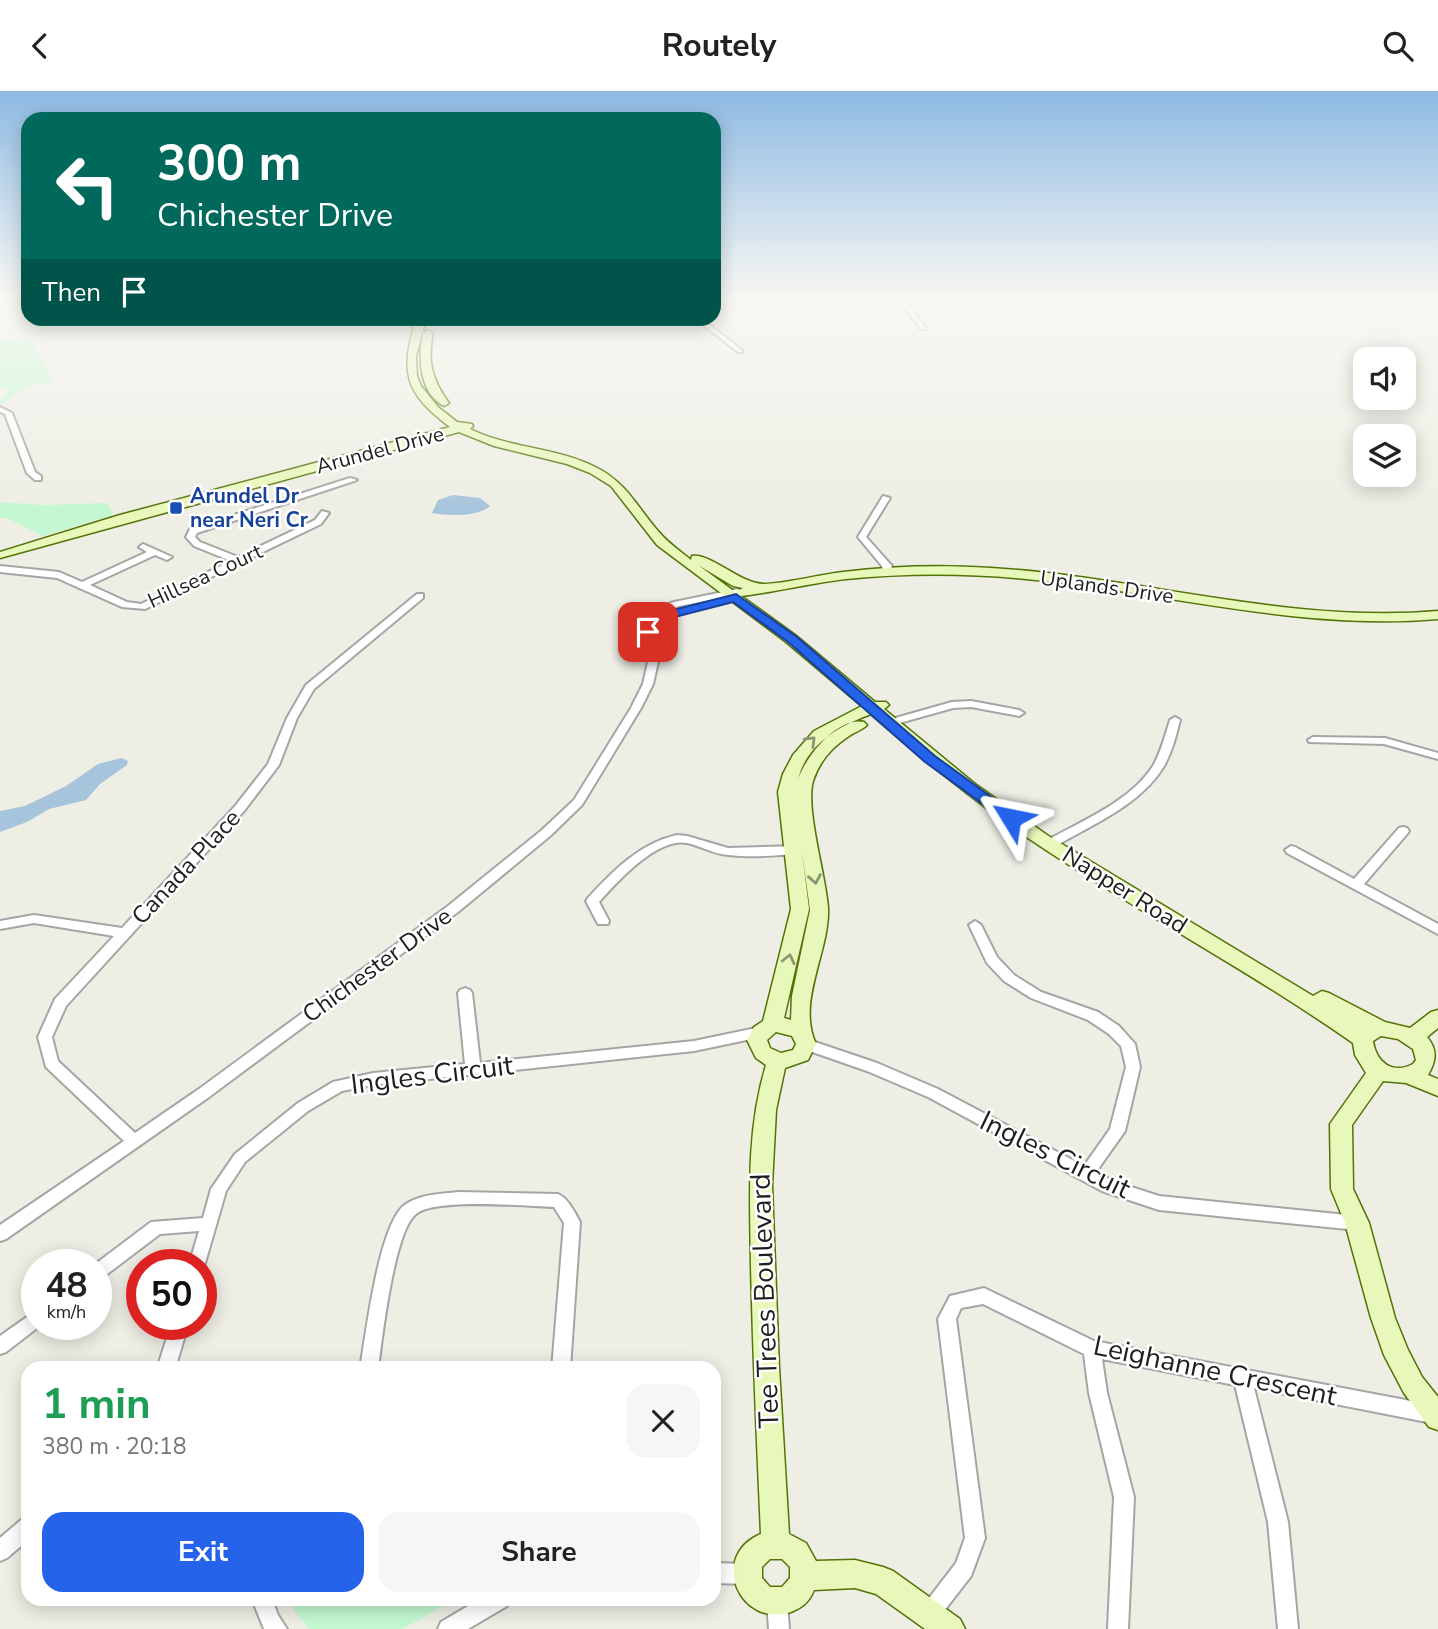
<!DOCTYPE html>
<html lang="en">
<head>
<meta charset="utf-8">
<style>
  :root { --surface:#fff; --page:#f6f6f6; --text:#222; --muted:#767676; --accent:#2563eb }
  body { margin:0; font-family:"Nunito Sans",sans-serif; background:var(--page); color:var(--text); height:100vh; display:flex; flex-direction:column; font-size:26px; white-space:nowrap }
  * { box-sizing:border-box; margin:0 }
  p { font-size:23px; color:var(--muted) }
  .icon { flex:none; width:38px; height:38px; fill:none; stroke:currentColor; stroke-width:2; stroke-linecap:round; stroke-linejoin:round }
  .map { position:relative; flex:1; overflow:hidden }
  .side { position:absolute; left:21px; top:1270px; width:700px; height:245px; display:flex; flex-direction:column; background:var(--surface); border-radius:21px; box-shadow:0 4px 18px #0003 }
  .side>* { flex:none }
  .hud { position:absolute; left:21px; top:21px; width:700px; height:214px; border-radius:21px; box-shadow:0 4px 18px #0003; background:#00695c; color:#fff; overflow:hidden }
  .controls { position:absolute; left:1353px; top:256px; display:grid; gap:14px }
  .controls a { display:grid; place-items:center; width:63px; height:63px; border-radius:14px; background:var(--surface); box-shadow:0 4px 18px #0003; font-size:35px }
  .speed { position:absolute; left:21px; top:1158px; display:flex; gap:14px; font-size:35px; font-weight:700; text-align:center }
  .speed>* { display:grid; place-content:center; width:91px; height:91px; border-radius:50%; background:var(--surface); box-shadow:0 4px 18px #0003; line-height:1 }
  .speed small { font-size:18px; font-weight:400 }
  .speed .limit { border:10px solid #d22; background:#fff; color:#111 }
  .pin { position:absolute; display:grid; place-items:center; width:60px; height:60px; color:#fff; margin:-30px; border-radius:14px; box-shadow:0 4px 10px #0006 }
  .me { position:absolute; width:77px; margin:-38px; rotate:305deg; stroke-linejoin:round; filter:drop-shadow(0 0 5px #0008) }
  .turn { display:flex; align-items:center; gap:24px; height:147px; padding:0 21px; font-size:32px }
  .turn .icon { width:91px; height:91px; stroke-width:2.5 }
  .turn b { display:block; font-size:49px; line-height:60px }
  .then { display:flex; align-items:center; height:66px; padding:0 21px; background:#0003; gap:14px; font-size:26px }
  .round { display:grid; place-items:center; flex:none; width:74px; height:74px; border-radius:21px; background:var(--page) }
  .head { display:flex; align-items:center; justify-content:space-between; height:119px; padding:0 21px }
  h1 { font-size:42px; font-weight:700; line-height:52px; color:#1e9e55 }
  .primary-button { display:flex; gap:14px; margin-top:auto; padding:14px 21px }
  .primary-button a { flex:1; height:80px; border-radius:21px; background:var(--accent); color:#fff; font-size:28px; font-weight:700; line-height:80px; text-align:center }
  .primary-button a+a { background:var(--page); color:var(--text) }
  header { display:flex; justify-content:space-between; align-items:center; height:91px; padding:0 21px; background:var(--surface); font-size:32px; font-weight:700 }
  .map>svg:first-child { display:block }
  .park { fill:#c3f8d2 }
  .water { fill:#a6c4dc }
  .lines { fill:none; stroke-linecap:round; stroke-linejoin:round }
  .street-casing { stroke:#a5a5a5; stroke-width:4 }
  .secondary-casing { stroke:#517407; stroke-width:3 }
  .street { fill:#fff; fill-rule:evenodd }
  .secondary { fill:#e8f8ba; fill-rule:evenodd }
  .oneway { stroke:#8d9674 }
  .route { fill:#2563eb; stroke:#184099; stroke-width:2 }
  .transit-dot { fill:#1a4fb4; stroke:#fff; stroke-width:2.5 }
  .labels { text-anchor:middle; dominant-baseline:central; stroke-width:5; stroke-linejoin:round; paint-order:stroke }
  .far-street-label { font-size:21px; fill:#1e1e1e; stroke:#fff }
  .far-transit-label { font-size:21px; font-weight:bold; fill:#164399; stroke:#fff; text-anchor:start }
  .street-label { font-size:24px; fill:#1e1e1e; stroke:#fff }
  .near-street-label { font-size:28px; fill:#1e1e1e; stroke:#fff }
</style>
</head>
<body>
<header><svg class="icon" aria-label="back" viewBox="0 0 24 24"><path d="M15 5l-7 7 7 7"/></svg>Routely<svg class="icon" aria-label="search" viewBox="0 0 24 24"><circle cx="10" cy="10" r="6"/><path d="M15 15l6 6"/></svg></header>
<div class="map">
<svg width="1438" height="1538" viewBox="0 0 1438 1538">
  <rect width="100%" height="100%" fill="#efeee5"/>
  <path class="park" d="M31 247 52 291 29 294 0 314V309L9 300 6 297 0 298V250Z
    M0 411 44 414 107 412 113 424 43 445 7 427H0Z
    M292 1509V1508L455 1509 402 1538H309L295 1521Z"/>
  <path class="water" d="M453 404 480 407 490 415C478 426 448 425 432 422L438 409Z
    M121 667 128 670 127 674 100 693 86 709 49 718 27 731 0 741V720L25 715 66 695 98 673Z"/>
  <g class="lines">
    <defs>
      <path id="street" d="M897 206H903L926 237 925 238H921Z
        M696 228H702L742 259V261H738Z
        M0 316 12 322 35 381 41 385V389H35L27 382 5 323 0 321Z
        M350 387 357 389 197 442 195 446 200 451 238 466 315 429 322 420 329 422 321 433 145 518 122 516 57 487 0 481V475L59 481 82 491 147 461 139 456 143 453 172 466 167 469 155 464 90 494 127 511 141 513 231 470 194 455 186 446 190 438Z
        M883 405 890 407 866 446 892 475 889 482H883L882 475 858 446Z
        M738 498 743 501 741 503 679 515 666 520 655 533 653 541 658 571 653 593 641 617 582 714 550 745 458 821 209 1006 6 1148 0 1150V1134L124 1050 46 976 38 946 55 908 114 845 34 832 0 838V830L34 824 122 837 236 714 268 673 287 627 306 594 417 503H423V507L314 598 297 627 279 674 244 720 66 915 52 946 58 970 135 1042 199 998 448 815 542 739 574 709 631 617 643 593 648 571 643 541 647 530 660 516 674 511Z
        M971 610 1019 619 1024 622 1019 625 971 616 953 617 889 635 884 632 885 630 952 611Z
        M1175 626 1180 629C1176 645 1172 661 1164 675 1141 714 1091 734 1054 756H1046L1044 753 1046 750C1081 730 1130 711 1153 675 1161 661 1165 645 1170 629Z
        M1313 646 1385 647 1438 662V668L1384 653 1309 651 1308 649Z
        M1403 736 1407 737 1409 740 1407 743 1364 793 1438 833V843L1287 762 1285 759 1291 755 1295 756 1354 788 1399 737Z
        M677 744 687 745 728 757 799 755 805 759 799 763C776 764 752 767 728 764 713 763 701 755 687 752 657 746 617 791 599 811L609 830 608 833H598L586 810 588 807C613 780 640 752 677 744Z
        M975 830 981 834 997 866 1014 884 1041 901 1098 921 1119 935 1135 953 1140 976 1125 1040 1096 1081 1113 1090 1159 1105 1357 1125 1363 1127 1365 1132 1363 1137 1357 1139 1159 1119 1102 1100 928 1006 867 980 801 957 799 953 801 949 806 948 877 972 938 998 1084 1075 1110 1038 1126 976 1121 955 1109 943 1088 929 1031 907 1004 890 987 872 969 834Z
        M465 897 470 899 472 902 480 972 694 950 761 936 766 937 768 941 766 945 761 946 694 960 373 994 342 1000 308 1020 245 1071 226 1100 203 1179 201 1180V1174H189L199 1140 160 1143 102 1187 96 1189V1174H94L151 1131 203 1127 211 1098 235 1063 298 1012 333 991 373 982 465 973 458 902 460 899Z
        M458 1101 558 1103C568 1107 575 1122 580 1131L570 1278H552L564 1132 554 1116C526 1115 435 1107 416 1123 394 1140 382 1248 378 1278H360C366 1244 379 1130 406 1113 421 1103 441 1103 458 1101Z
        M984 1197 1094 1250 1432 1314 1438 1317V1329L1432 1332 1254 1297 1288 1431 1298 1538H1278L1268 1431 1235 1294 1102 1268 1107 1302 1134 1406 1128 1538H1108L1114 1406 1089 1302 1084 1263 983 1213 961 1217 956 1228 985 1447 971 1485 937 1529 930 1532 923 1529 920 1522 923 1515 956 1472 965 1447 938 1228 950 1205Z
        M37 1219V1234H41L6 1261 0 1263V1245Z
        M171 1234H188L175 1278H157Z
        M28 1426V1449L7 1467 0 1470V1447L21 1429Z
        M714 1472 748 1473 755 1476 758 1483 755 1490 748 1493 714 1492Z
        M777 1502 784 1505 787 1512 789 1538H769L767 1512 770 1505Z
        M252 1508H272L278 1524 287 1538H264Z
        M480 1508H510L507 1515 468 1538H438L441 1531Z"/>
      <path id="secondary" d="M416 228H426L416 265 417 285 421 295 438 316 457 331 472 333 473 335 470 338C510 358 559 356 599 378 627 393 638 417 658 440 667 451 680 460 691 469L692 465C711 462 740 493 764 493 788 492 818 484 843 481 892 475 942 474 991 477 1140 486 1288 533 1438 520V528C1300 540 1163 501 1026 488 966 482 906 482 846 488 811 492 776 501 741 505L795 544 875 611H886L889 614 884 618 975 693 1047 744 1313 905 1322 900 1329 902 1385 931 1410 937 1431 921 1438 919V937L1427 946C1438 959 1436 970 1428 984L1438 988V1005L1406 992 1383 990 1352 1034 1353 1098 1369 1132 1395 1227 1408 1259 1422 1286 1438 1306V1339L1429 1336 1404 1302 1384 1264 1371 1227 1345 1132 1331 1098 1330 1033 1366 982 1355 964 1353 952C1250 880 1138 821 1034 751 976 712 923 668 871 623 839 635 807 653 798 688 806 666 837 625 864 631L867 634C862 639 855 641 849 645 832 656 819 671 813 690 805 717 826 785 828 817 830 860 796 911 816 953L808 969 785 977 776 1019 772 1094 779 1276 789 1443 806 1452 816 1470 855 1469 883 1476 893 1480 960 1528 965 1538H925L876 1503 855 1497 814 1499C809 1511 803 1516 791 1521 740 1538 708 1465 761 1443 757 1354 753 1265 751 1175 750 1107 746 1040 766 974L756 967 747 949 754 936 763 930 791 818 778 701 783 683 793 664 814 640 862 615 785 550 657 454 611 395 590 382 567 373 494 355 459 341 0 467V461L120 424 450 336C404 301 400 282 416 228ZM698 474 733 495 743 497 735 501ZM802 760 810 819 792 905 791 929 784 927 809 818ZM776 941 792 945 796 953 793 959 781 962 770 957 767 949ZM1381 945 1398 948 1413 958 1416 969 1413 973C1392 984 1376 971 1373 950ZM770 1468H782L790 1476V1487L782 1496H770L762 1487V1476Z
        M428 239 433 242C427 270 432 289 449 312L444 315C419 302 418 266 423 242Z"/>
    </defs>
    <use href="#street" class="street-casing"/>
    <use href="#secondary" class="secondary-casing"/>
    <use href="#street" class="street"/>
    <use href="#secondary" class="secondary"/>
  </g>
  <defs><path id="oneway-chevron" d="M-2-3.5L2.5 0L-2 3.5" fill="none" stroke-width="1.6" stroke-linecap="round" stroke-linejoin="round" transform="scale(1.75)"/></defs>
  <g class="oneway">
    <use href="#oneway-chevron" transform="translate(811 650) rotate(-45)"/>
    <use href="#oneway-chevron" transform="translate(815 788) rotate(80)"/>
    <use href="#oneway-chevron" transform="translate(789 868) rotate(-77)"/>
  </g>
  <linearGradient id="sky" x2="0" y2="1"><stop stop-color="#8dbae3"/><stop offset="0.49" stop-color="#f8f7f3"/><stop offset="1" stop-color="#f8f7f3" stop-opacity="0"/></linearGradient>
  <rect width="1438" height="421" fill="url(#sky)"/>
  <path class="route" d="M736 503 797 546 935 665 1016 724 1019 727 1016 730H1006L925 671 788 551 733 511 659 530 653 543H644L642 541 649 525Z"/>
  <rect class="transit-dot" x="169" y="410" width="14" height="14" rx="3.5"/>
  <g class="labels">
    <g class="far-street-label">
      <text transform="translate(380 359) rotate(-15)">Arundel Drive</text>
      <text transform="translate(205 485) rotate(-25)">Hillsea Court</text>
      <text transform="translate(1107 496) rotate(8)">Uplands Drive</text>
    </g>
    <g class="far-transit-label">
      <text x="190" y="405">Arundel Dr<tspan x="190" dy="24">near Neri Cr</tspan></text>
    </g>
    <g class="street-label">
      <text transform="translate(186 776) rotate(-47)">Canada Place</text>
      <text transform="translate(1125 799) rotate(32)">Napper Road</text>
      <text transform="translate(377 874) rotate(-36)">Chichester Drive</text>
    </g>
    <g class="near-street-label">
      <text transform="translate(432 984) rotate(-7)">Ingles Circuit</text>
      <text transform="translate(1055 1064) rotate(26)">Ingles Circuit</text>
      <text transform="translate(765 1210) rotate(-92)">Tee Trees Boulevard</text>
      <text transform="translate(1215 1280) rotate(12)">Leighanne Crescent</text>
    </g>
  </g>
</svg>
<div class="controls">
<a><svg class="icon" aria-label="sound" viewBox="0 0 24 24"><path d="M4 9h4l5-4v14l-5-4H4zM17 9q2 3 0 6"/></svg></a>
<a><svg class="icon" aria-label="layers" viewBox="0 0 24 24"><path d="M12 4l9 5-9 5-9-5zM3 14l9 5 9-5"/></svg></a>
</div>
<div class="speed"><div>48<small>km/h</small></div><div class="limit">50</div></div>
<div class="pin" style="left:648px;top:541px;background:#d93025"><svg class="icon" aria-label="arrive" viewBox="0 0 24 24"><path d="M6 21V4h12l-3 4 3 4H6"/></svg></div>
<svg class="me" style="left:1011px;top:727px" viewBox="-20 -20 40 40"><path d="M0-17L14 15 0 8-14 15z" fill="#2563eb" stroke="#fff" stroke-width="4"/></svg>
<div class="hud">
<div class="turn"><svg class="icon" aria-label="left" viewBox="0 0 24 24"><path d="M17 20v-9H6M10 6l-5 5 5 5"/></svg><div><b>300 m</b>Chichester Drive</div></div>
<div class="then">Then<svg class="icon" aria-label="arrive" viewBox="0 0 24 24"><path d="M6 21V4h12l-3 4 3 4H6"/></svg></div>
</div>
<section class="side">
<div class="head"><div><h1>1 min</h1><p>380 m · 20:18</p></div><a class="round"><svg class="icon" aria-label="close" viewBox="0 0 24 24"><path d="M6 6l12 12M18 6L6 18"/></svg></a></div>
<div class="primary-button"><a>Exit</a><a>Share</a></div>
</section>
</div>
</body>
</html>
